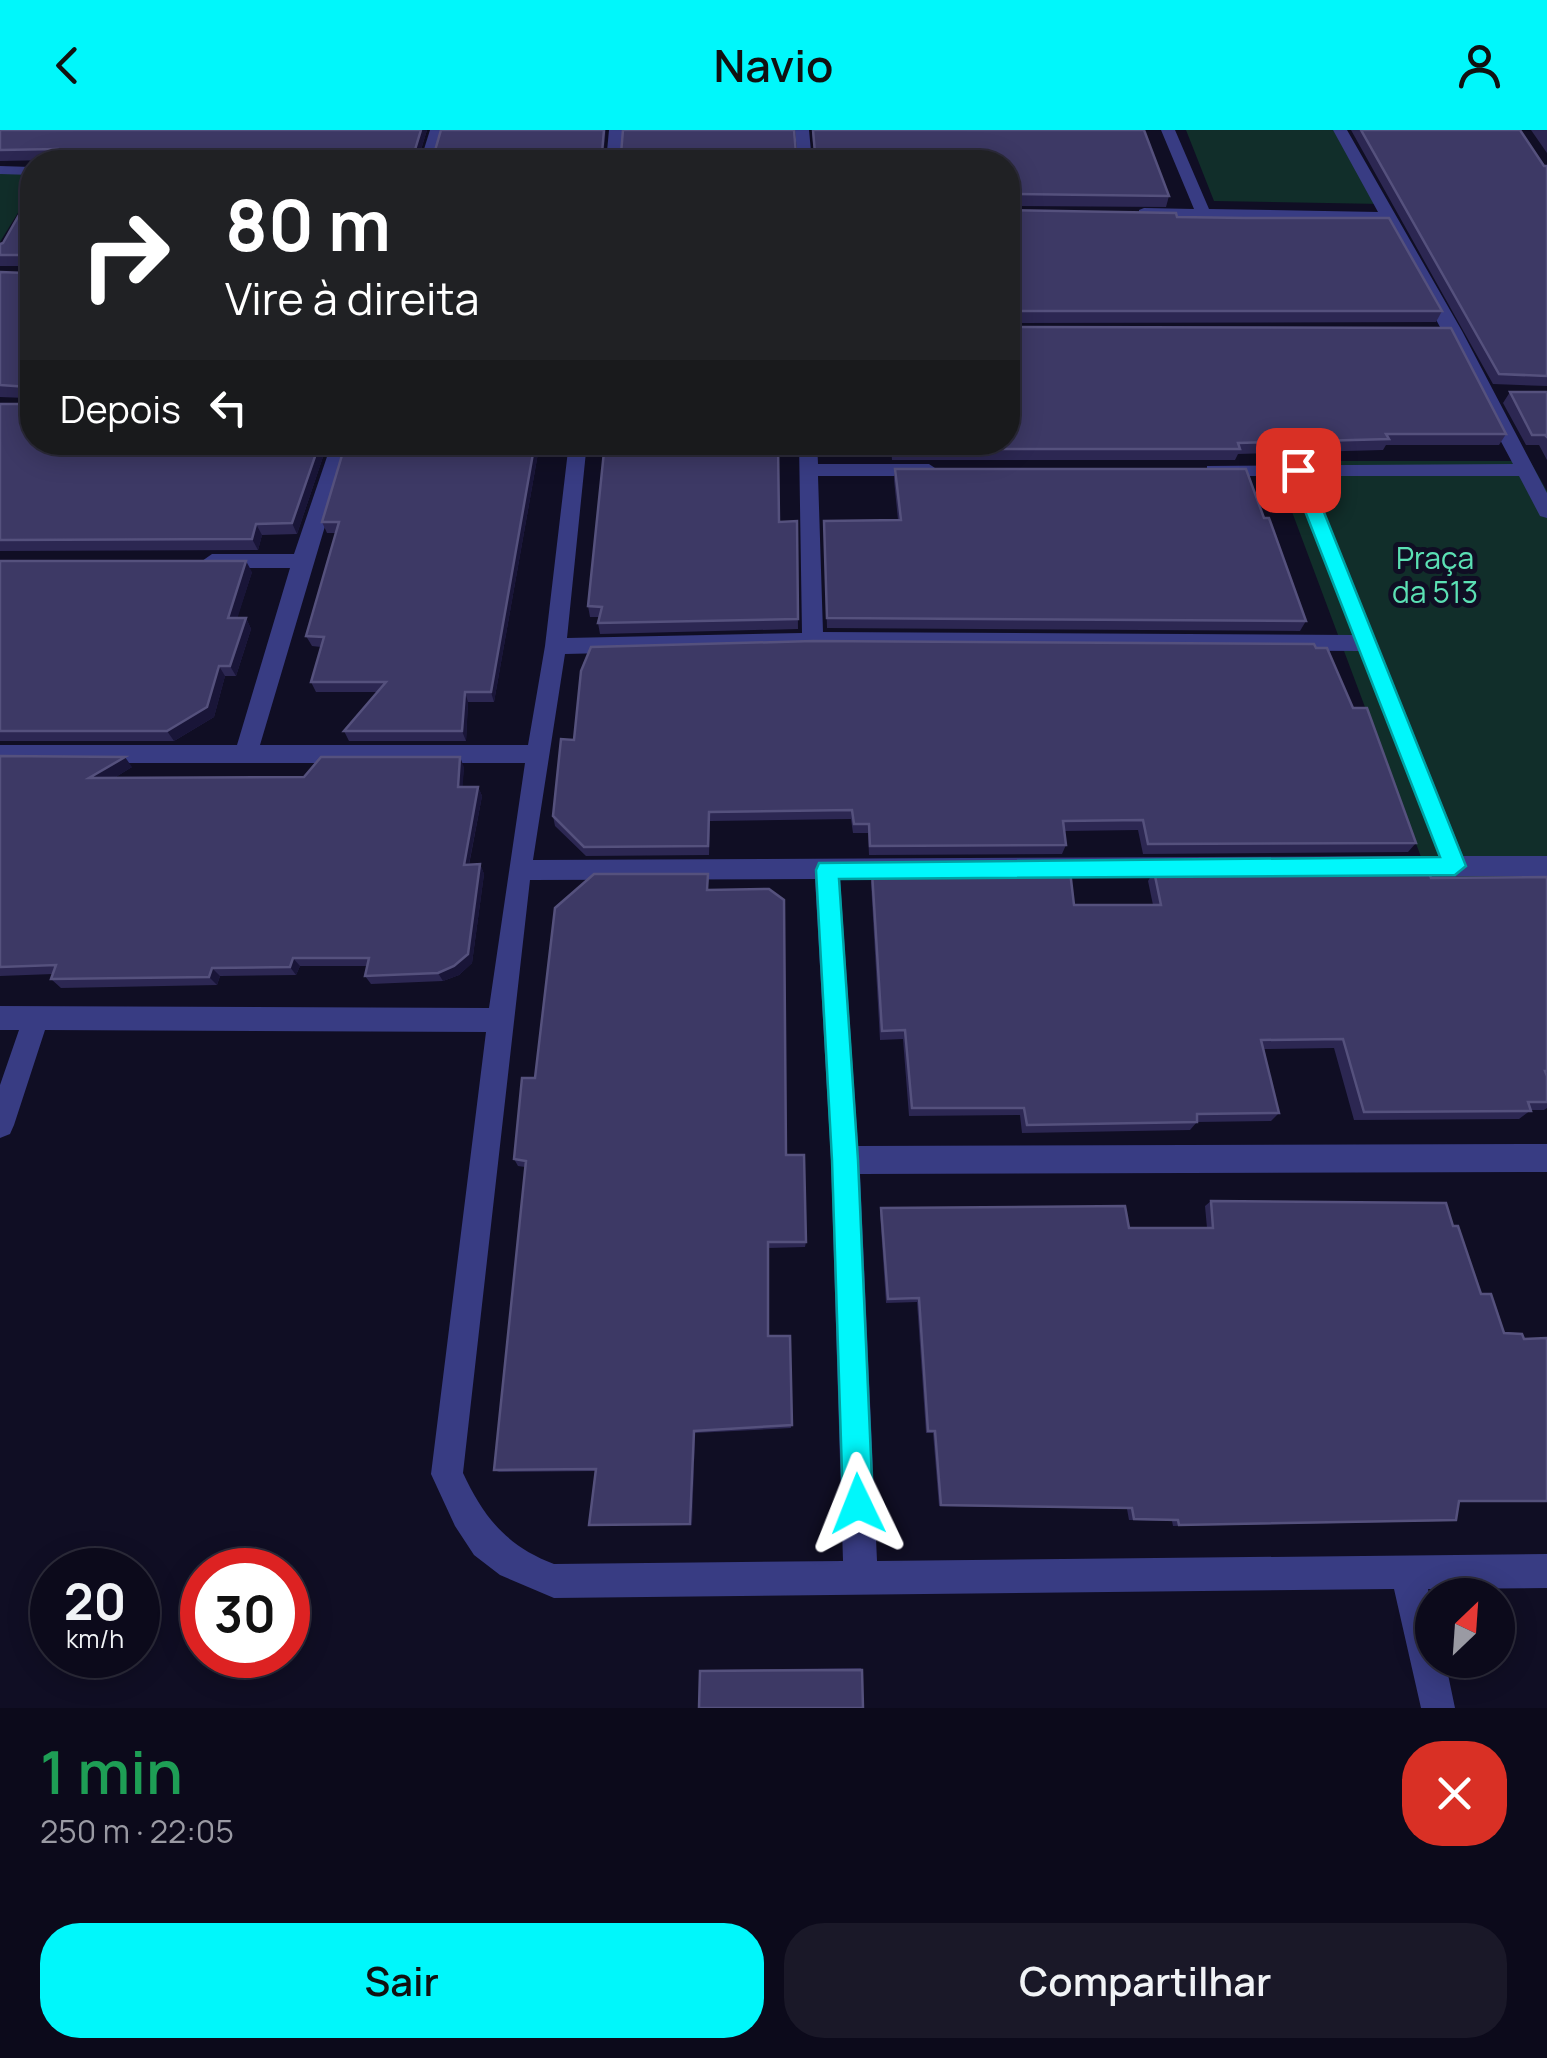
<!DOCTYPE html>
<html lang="pt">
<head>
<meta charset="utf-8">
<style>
  :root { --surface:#0c0a1b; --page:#1a1828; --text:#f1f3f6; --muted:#9a9aa3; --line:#2c2b3a; --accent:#00f7fb }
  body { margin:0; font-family:Manrope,sans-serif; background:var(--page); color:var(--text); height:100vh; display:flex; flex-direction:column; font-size:38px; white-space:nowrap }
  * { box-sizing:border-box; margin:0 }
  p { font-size:32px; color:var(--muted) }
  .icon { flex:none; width:55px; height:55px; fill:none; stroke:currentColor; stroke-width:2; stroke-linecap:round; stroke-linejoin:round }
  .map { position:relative; height:1578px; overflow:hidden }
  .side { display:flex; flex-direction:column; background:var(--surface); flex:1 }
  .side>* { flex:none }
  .banner { position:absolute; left:20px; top:20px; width:1000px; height:305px; border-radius:40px; box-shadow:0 5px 25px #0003,0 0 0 2px var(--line); background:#202124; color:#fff; overflow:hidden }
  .needle { width:65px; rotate:25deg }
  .buttons { position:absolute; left:1415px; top:1448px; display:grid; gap:20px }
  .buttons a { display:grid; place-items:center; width:100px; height:100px; border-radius:50%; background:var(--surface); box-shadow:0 5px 25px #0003,0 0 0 2px var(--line); font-size:50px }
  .speed { position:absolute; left:30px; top:1418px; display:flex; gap:20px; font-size:50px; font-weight:700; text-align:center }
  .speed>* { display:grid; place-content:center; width:130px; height:130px; border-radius:50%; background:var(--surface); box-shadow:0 5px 25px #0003,0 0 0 2px var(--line); line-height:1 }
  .speed small { font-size:25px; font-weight:400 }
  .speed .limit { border:15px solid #d22; background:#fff; color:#111 }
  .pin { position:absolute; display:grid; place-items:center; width:85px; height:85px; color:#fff; margin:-42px; border-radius:20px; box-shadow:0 5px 15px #0006 }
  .me { position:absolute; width:110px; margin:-55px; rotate:358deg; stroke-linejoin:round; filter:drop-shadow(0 0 8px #0008) }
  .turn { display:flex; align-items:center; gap:35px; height:210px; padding:0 40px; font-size:45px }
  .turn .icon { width:130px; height:130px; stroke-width:2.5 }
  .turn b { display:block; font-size:70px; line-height:85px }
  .then { display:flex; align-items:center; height:95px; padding:0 40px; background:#0003; gap:20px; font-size:38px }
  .round { display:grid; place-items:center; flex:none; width:105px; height:105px; border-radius:40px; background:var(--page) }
  .head { display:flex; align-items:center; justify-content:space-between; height:170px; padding:0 40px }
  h1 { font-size:60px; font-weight:600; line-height:75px; color:#1e9e55 }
  .action { display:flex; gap:20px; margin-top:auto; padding:20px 40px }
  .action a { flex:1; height:115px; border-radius:40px; background:var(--accent); color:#111; font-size:40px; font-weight:600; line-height:115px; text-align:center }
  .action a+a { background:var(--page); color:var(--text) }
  header { display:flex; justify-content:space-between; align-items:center; height:130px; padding:0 40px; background:var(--accent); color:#111; font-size:45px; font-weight:600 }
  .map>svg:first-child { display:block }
  .green { fill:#112e2a }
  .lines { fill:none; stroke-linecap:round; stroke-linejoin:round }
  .minor { fill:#383c83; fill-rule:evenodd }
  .wall { fill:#2c2752 }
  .shaded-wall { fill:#191538 }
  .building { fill:#3d3965; stroke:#55517d; stroke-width:2.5 }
  .route { fill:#00f7fb; stroke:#00a1a3; stroke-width:2.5 }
  .labels { text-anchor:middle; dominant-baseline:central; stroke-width:10; stroke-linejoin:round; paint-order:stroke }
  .park-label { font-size:30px; fill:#5be0b4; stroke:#100e24 }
</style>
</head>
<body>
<header><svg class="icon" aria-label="back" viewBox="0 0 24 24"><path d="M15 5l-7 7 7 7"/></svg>Navio<svg class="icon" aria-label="person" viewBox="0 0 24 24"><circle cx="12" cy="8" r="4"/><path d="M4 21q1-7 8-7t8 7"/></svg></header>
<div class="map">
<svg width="1547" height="1578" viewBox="0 0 1547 1578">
  <rect width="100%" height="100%" fill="#100e24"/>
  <path class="green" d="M1186 0H1339L1383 74 1214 71Z
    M0 39H32V60L0 112Z
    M1273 331H1530L1547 361V752L1430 751Z"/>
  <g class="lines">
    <path class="minor" d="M430 0H444L434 32H420Z
      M609 0H623L620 32H606Z
      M795 0H809L812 32H798Z
      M1161 0H1175L1209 79 1378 82 1333 0H1347L1462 201 1547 363V388L1540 386 1519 346H1310L1463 726H1547V746L840 749 858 1016 1547 1014V1042L860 1044 877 1431 1547 1424V1458L1428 1459 1432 1479V1530H1445L1455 1578H1421L1394 1459 554 1468 500 1445 474 1425 455 1396 431 1344 486 902 45 900 14 995 10 1004 0 1008V955L19 900H0V876L489 878 525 633H0V615H237L290 438H212L202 431 212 424H294L332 312H350L260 615H528L545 516 569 312H587L567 508 802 503 799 312H817L818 334H929L938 340 929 346H818L823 502 1353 505 1291 346H1214L1207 344V336L1513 334 1384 92 1139 86V80L1144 78 1194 79ZM813 518 1359 521 1439 726 533 730 565 524ZM815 749 831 1030 843 1431 554 1434C507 1416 484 1388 463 1343L530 750Z
      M0 36 32 37V45L0 44Z"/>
  </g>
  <path class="wall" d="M0 0H427L420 23 796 24H814L812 0H1144L1169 66 1166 77 1008 76 51 30 0 31Z
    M1351 0H1520L1544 36H1547V256L1493 254Z
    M1531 0H1547V23Z
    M32 62V312H328L297 404 262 405 258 420 0 421V274H25L26 268 0 267V142L26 143 27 136H0V114L3 113Z
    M1008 80 1177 87 1442 181 1436 192 1008 193Z
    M1008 197 1506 304 1499 315H1386L1383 320 1238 324 1235 330H892L891 317 873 318V312H1008Z
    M1510 262H1547V330L1539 315H1526L1503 273Z
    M346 312H540L494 572H468L466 611H349L344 601 377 562H316L311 552 321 517 312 516 306 506 336 403H327L322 392Z
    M895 339 1264 388 1306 491 1300 501 827 498 824 391 898 390 894 350Z
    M797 391 798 499 600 504 598 493 599 487H590L588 476 779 392Z
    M0 431 252 442 237 488H246L251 499 236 546H225L214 587 174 611H0Z
    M1353 578 1416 713 1408 722 1143 724 1138 700 1064 701 1066 715 1062 724 869 725 868 703H853L851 689 710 691 709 725 586 726 555 696 553 686 574 610Z
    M0 626 132 637 114 648 304 647 464 637 462 657H478L482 666 469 735 480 734 484 744 472 833 459 845 443 851 371 854 365 846 367 836H300L296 845 220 846 217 855 61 858 51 849 53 844 0 846Z
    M1154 741 1431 748 1547 747V978L1544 980H1531L1519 989 1354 990 1334 918 1264 919 1279 983 1271 991 1197 992 1190 1000 1022 1003 1020 985 909 986 903 909 880 910 871 753 872 742 1074 775H1153L1148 751Z
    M708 760 786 1025 806 1112 805 1117 768 1118V1206H790L791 1298 695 1303 692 1395 592 1396 589 1395 595 1341 499 1342 494 1340 525 1037 518 1036 514 1029 535 948Z
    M1211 1071 1453 1096 1481 1164 1504 1203 1524 1209 1547 1208V1372H1458L1456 1390 1446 1391 1173 1396 1172 1391 1129 1390 1127 1379 939 1376 933 1303H926L917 1172 886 1173 880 1083 881 1078 1129 1098H1207L1205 1076Z
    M861 1538 862 1540 700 1541 701 1540Z"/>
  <path class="shaded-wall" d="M421 0H427L417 32 414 23Z
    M604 0H606L603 32 602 23Z
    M320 312H328L297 404 292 393Z
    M535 312H540L494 572 491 562Z
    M256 394 262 405 258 420 252 409Z
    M246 431 252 442 234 499 228 488Z
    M246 488 251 499 236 546 230 536Z
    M219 536 225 546 214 587 174 611 167 601Z
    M465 562 468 572 466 611 462 601Z
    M125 627 132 637 98 658 89 648Z
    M460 627 464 637 462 667 458 657Z
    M478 657 482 666 467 744 464 735Z
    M480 734 484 744 472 833 459 845 443 851 438 843Z
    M293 828 300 836 296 845 290 837Z
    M212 838 220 846 217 855 209 847Z
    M694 1301 695 1303 692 1395 690 1394Z"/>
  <path class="building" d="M0 0H421L414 23 434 24 441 0H604L602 23 621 24 623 0H794L796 24 815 23 813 0H1144L1169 66 1010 64 1008 66V32H50L57 19 0 20Z
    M1361 0H1520L1544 36H1547V246L1499 244Z
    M32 62V312H320L292 393 256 394 252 409 0 410V274H25L28 257 0 255V142L26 143 29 129 26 125H0V114L3 113Z
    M1008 80 1176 83 1177 87 1246 88H1389L1442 181H1010L1008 184Z
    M1008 197 1451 198 1506 304H1386L1389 309 1238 313 1240 319H894L893 312H1008Z
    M1510 262H1547V307L1545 305H1532Z
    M346 312H535L491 562H465L462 601H344L386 552H311L324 507 306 506 339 392H322Z
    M605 312H778L779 392 797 391 798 489 598 493 602 477 588 476Z
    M895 339H1246L1264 388H1269L1306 491 827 488 824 391 901 390Z
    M0 431H246L228 488H246L230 536H219L207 577 167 601H0Z
    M813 511 1314 514 1316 518H1327L1353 578H1367L1416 713 1148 714 1143 690 1063 691 1066 715 870 716 869 694H854L852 680 709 682 708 716 584 717 553 686 561 609 574 610 581 541 591 517Z
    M0 626 125 627 89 648 304 647 321 627H460L458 657H478L464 735 480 734 468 824 454 836 438 843 365 846 369 828H293L290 837 212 838 209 847 51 849 56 835 0 837Z
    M1428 740 1431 748 1547 747V941H1545L1547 946V972H1528L1531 981 1364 982 1343 909 1261 910 1279 983 1197 984V992L1027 995 1024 978H912L905 900 882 901 872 742 1070 741 1074 775H1161L1154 741Z
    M594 744H708L707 760 769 759 784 770 786 1025H804L806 1112H768V1206H790L792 1295 694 1301 690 1394 589 1395 596 1339 494 1340 526 1031 514 1029 522 948H535L555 778Z
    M1211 1071 1446 1073 1453 1096H1458L1481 1164H1491L1504 1203 1522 1204 1524 1209 1547 1208V1371H1459L1456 1390 1179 1395 1178 1390 1134 1389 1132 1378 941 1375 935 1301H928L919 1168 888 1169 881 1078 1125 1076 1129 1098H1213Z
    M862 1540 863 1578H699L700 1541Z"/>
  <path class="route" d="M1298 335 1307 340 1466 736 1455 745 839 749 858 1030 873 1374 868 1385 858 1389 847 1385 843 1374 832 1030 816 740 819 733 1440 727 1289 340Z"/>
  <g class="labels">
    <g class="park-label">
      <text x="1435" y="427">Praça<tspan x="1435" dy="34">da 513</tspan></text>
    </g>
  </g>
</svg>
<div class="buttons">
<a><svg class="needle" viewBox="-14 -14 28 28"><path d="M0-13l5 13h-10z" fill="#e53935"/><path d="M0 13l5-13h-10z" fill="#9a9aa3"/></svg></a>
</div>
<div class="speed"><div>20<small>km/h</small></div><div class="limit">30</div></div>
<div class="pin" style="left:1298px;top:340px;background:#d93025"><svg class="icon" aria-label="arrive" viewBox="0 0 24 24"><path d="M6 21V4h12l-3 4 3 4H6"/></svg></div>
<svg class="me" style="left:858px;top:1374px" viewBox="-20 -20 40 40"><path d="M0-17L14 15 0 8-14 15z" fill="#00f7fb" stroke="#fff" stroke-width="4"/></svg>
<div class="banner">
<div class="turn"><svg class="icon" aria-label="right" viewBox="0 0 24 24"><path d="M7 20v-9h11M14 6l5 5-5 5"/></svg><div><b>80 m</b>Vire à direita</div></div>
<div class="then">Depois<svg class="icon" aria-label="left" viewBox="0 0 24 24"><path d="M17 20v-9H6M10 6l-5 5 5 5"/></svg></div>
</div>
</div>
<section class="side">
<div class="head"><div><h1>1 min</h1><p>250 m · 22:05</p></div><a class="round" style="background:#d93025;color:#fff"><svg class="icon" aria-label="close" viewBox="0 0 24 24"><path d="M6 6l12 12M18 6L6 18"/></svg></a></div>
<div class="action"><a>Sair</a><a>Compartilhar</a></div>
</section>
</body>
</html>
